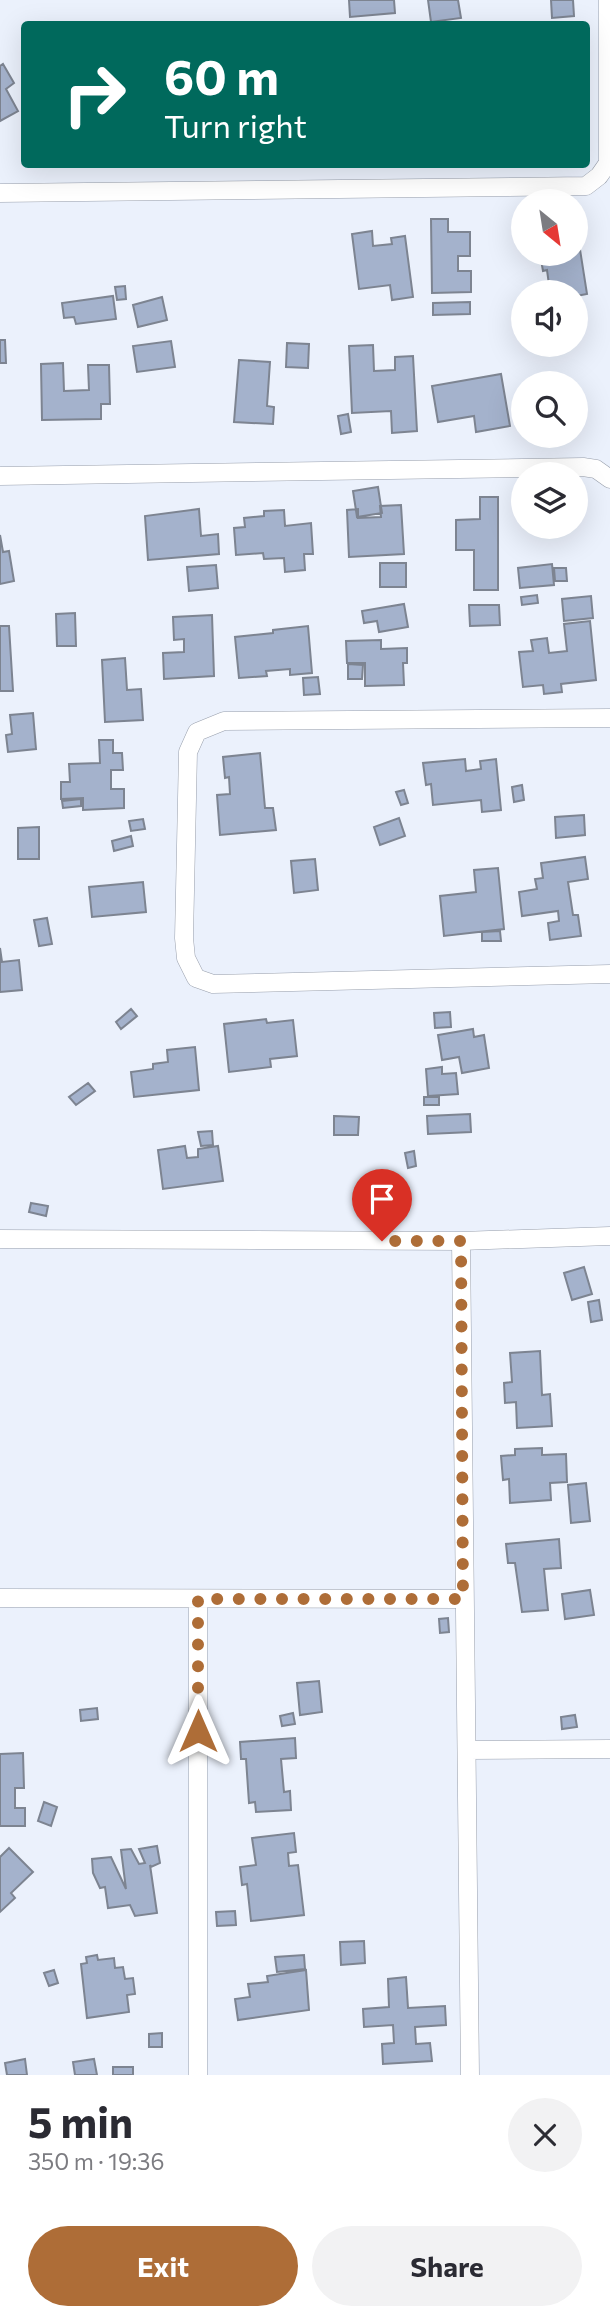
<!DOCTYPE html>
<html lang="en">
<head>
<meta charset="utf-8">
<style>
  :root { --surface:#fff; --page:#f2f2f3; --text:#2b2b33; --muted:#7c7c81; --accent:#ae6d37 }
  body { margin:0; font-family:Commissioner,sans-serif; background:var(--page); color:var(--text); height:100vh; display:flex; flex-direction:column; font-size:26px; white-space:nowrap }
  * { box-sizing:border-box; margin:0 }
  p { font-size:23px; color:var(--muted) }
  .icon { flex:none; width:38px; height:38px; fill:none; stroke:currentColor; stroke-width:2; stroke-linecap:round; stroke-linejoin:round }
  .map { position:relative; height:2075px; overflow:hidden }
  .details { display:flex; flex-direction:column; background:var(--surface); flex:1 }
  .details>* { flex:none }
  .top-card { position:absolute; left:21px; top:21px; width:569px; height:147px; border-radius:7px; box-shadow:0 7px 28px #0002; background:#00695c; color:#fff; overflow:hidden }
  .needle { width:46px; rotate:150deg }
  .controls { position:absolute; left:511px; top:189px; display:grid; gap:14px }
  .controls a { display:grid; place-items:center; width:77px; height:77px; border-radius:50%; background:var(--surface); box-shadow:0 7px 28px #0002; font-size:35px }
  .pin { position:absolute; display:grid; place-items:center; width:60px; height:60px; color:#fff; margin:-72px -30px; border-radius:50% 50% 50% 0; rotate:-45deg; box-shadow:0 0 7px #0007 }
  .pin .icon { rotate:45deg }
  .me { position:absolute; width:77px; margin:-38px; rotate:0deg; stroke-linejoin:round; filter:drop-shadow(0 0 5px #0008) }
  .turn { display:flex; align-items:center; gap:24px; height:147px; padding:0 28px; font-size:32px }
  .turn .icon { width:91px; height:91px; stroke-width:2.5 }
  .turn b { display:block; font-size:49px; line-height:60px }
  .round { display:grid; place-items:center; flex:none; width:74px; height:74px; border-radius:37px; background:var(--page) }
  .headline { display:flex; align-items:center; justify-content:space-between; height:119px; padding:0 28px }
  h1 { font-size:42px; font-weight:700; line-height:52px }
  .action { display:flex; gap:14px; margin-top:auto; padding:14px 28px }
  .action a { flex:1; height:80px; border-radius:42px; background:var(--accent); color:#fff; font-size:28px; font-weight:700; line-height:80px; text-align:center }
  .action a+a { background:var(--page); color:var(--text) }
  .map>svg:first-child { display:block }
  .building { fill:#a4b2cc; stroke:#7d8491; stroke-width:2 }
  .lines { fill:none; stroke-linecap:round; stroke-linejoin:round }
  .street-casing { stroke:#989fac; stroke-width:19 }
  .street { stroke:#fff; stroke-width:18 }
  .route { stroke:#ae6d37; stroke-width:12; stroke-dasharray:0 21.6 }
</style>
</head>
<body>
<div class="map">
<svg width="610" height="2075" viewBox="0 0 610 2075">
  <rect width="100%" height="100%" fill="#ebf1fc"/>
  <path class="building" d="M349 0H394L395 13 350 17Z
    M428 0H458L461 18 431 22Z
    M551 0H573L574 16 552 18Z
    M3 64 14 83 6 89 18 111 0 121V66Z
    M431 219H448V232H470V256H458V271H471V292L432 293Z
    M576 224 587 294 576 296V292H550L547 270 543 271 540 254H576Z
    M372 231 373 246 392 244 391 238 405 236 413 297 392 300 390 285 359 289 352 234Z
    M125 286 126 299 117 300 115 287Z
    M113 296 116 319 76 324 74 317 64 318 62 303Z
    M162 297 167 320 138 327 133 305Z
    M470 302V314L433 315V303Z
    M0 340H5L6 363H0Z
    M171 341 175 367 137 372 133 346Z
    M287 343 309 344 308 368 286 367Z
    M373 345 374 371 395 370V357L413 356 417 431 392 433 391 411 352 413 349 346Z
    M239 360 270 362 267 406 274 407 273 424 234 422Z
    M63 363 64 391 89 390 88 365H109L110 404H101V419L42 420 41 364Z
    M501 374 510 426 476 432 474 416 438 422 432 386Z
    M348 414 351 432 341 434 338 416Z
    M378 487 382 513 357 517 353 491Z
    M480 497H498V590H474V550H456V520L480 519Z
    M401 505 404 554 349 557 347 510 358 509V518L381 517 380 506Z
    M199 509 201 536 218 534 219 554 148 560 145 516Z
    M284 510 285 526 311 523 313 554H304L305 570 285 572 284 558 264 559 263 553 236 555 234 528 245 527 244 518 264 516V511Z
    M0 535 3 552 9 551 14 581 0 584Z
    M380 563H406V587H380Z
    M552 564 554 585 520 588 518 568Z
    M216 565 218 588 189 591 187 567Z
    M554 568H566L567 581H555Z
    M537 595 538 603 522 605 521 597Z
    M591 596 593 618 564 621 562 599Z
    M404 604 408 627 379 632 377 621 364 623 362 611Z
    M469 605H499L500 625 470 626Z
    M75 613 76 646H57L56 614Z
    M212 615 214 676 164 679 163 653 184 652V639L174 640 173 617Z
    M590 621 596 680 561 684 562 692 544 694 543 685 523 687 519 652 533 651 531 640 547 638 549 653 567 651 564 624Z
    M0 626H9L13 691H0Z
    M308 626 312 673 290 675V669L266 671 267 676 239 678 235 637 273 633V630Z
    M381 640V649L407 648V663H403L404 685 365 686V663H347L346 641Z
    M125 658 127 690 141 689 143 720 105 722 102 660Z
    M348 664 363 665 362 679H348Z
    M318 677 320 694 304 695 303 678Z
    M33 713 36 749 8 752 6 735 12 734 10 715Z
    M99 740H113V753H122L123 770H111V789H124V808L83 810V798L61 799V782H70L69 764 100 763Z
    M260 753 265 808H273L276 830 220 835 217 795 230 794 229 777 225 778 223 757Z
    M465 759 466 771 481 769 480 761 496 759 501 810 482 812 481 800 433 805 431 784 426 785 423 763Z
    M522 785 524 800 514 802 512 787Z
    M404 790 408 803 401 805 396 792Z
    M81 799V806L63 808 62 801Z
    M584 815 585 835 556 838 555 817Z
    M399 818 405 836 380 845 374 827Z
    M143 819 145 829 131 831 129 821Z
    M39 827V859H18V828Z
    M131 836 133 846 114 851 112 841Z
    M585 857 588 879 568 882 573 915H578L581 936 550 940 548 923 559 921 558 911 522 916 519 892 537 889 535 879 543 878 541 863Z
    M315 859 318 890 294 893 291 861Z
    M498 868 504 929 444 936 440 896 476 892 474 870Z
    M143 882 146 912 92 917 89 887Z
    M47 918 52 944 39 946 34 920Z
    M500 931 501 941H482V932Z
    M0 948 2 962 19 960 22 990 0 992Z
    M131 1009 137 1016 121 1029 116 1022Z
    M450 1012 451 1027 435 1028 434 1013Z
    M266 1019 267 1023 293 1020 297 1056 270 1059 271 1067 229 1072 224 1024Z
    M473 1029 474 1037 484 1035 489 1068 462 1073 459 1057 442 1060 438 1035Z
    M195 1047 199 1090 134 1097 131 1072 153 1069V1064L168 1062 167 1050Z
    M442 1067V1074L456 1073 458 1094 428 1096 426 1069Z
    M88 1083 95 1091 76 1105 69 1097Z
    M424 1097H439V1105H424Z
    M470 1114 471 1132 428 1134 427 1116Z
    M334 1116 359 1117 358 1135H334Z
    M212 1131 213 1145 201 1146 198 1132Z
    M185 1146 187 1158 198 1157V1149L218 1146 223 1181 163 1189 158 1150Z
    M414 1151 416 1166 408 1168 405 1153Z
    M31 1203 48 1206 46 1216 29 1212Z
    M584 1267 592 1294 572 1300 564 1273Z
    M599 1300 602 1320 591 1322 588 1302Z
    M540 1351 542 1395 550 1394 552 1426 517 1428 516 1402 505 1403 504 1383 512 1382 510 1353Z
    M542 1448V1455L566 1454 567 1482 550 1483 551 1500 510 1503 509 1479 503 1480 501 1456 515 1455V1449Z
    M586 1483 590 1521 571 1523 568 1485Z
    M559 1539 561 1568 544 1569 548 1610 522 1612 515 1563H508L506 1544Z
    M590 1590 594 1615 565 1619 562 1594Z
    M448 1618 449 1632 440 1633 439 1619Z
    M319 1681 322 1712 300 1715 297 1683Z
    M97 1708 98 1719 81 1721 80 1710Z
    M293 1713 295 1724 282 1726 280 1716Z
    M575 1715 577 1727 562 1729 561 1717Z
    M295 1738 296 1758 281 1759 284 1792 290 1791 291 1810 256 1812 255 1802 249 1803 246 1759H241L240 1742Z
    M23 1753 24 1788H15V1808H25V1826H0V1754Z
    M44 1802 57 1807 51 1826 38 1821Z
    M294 1833 296 1852 288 1853 289 1866 298 1865 304 1915 251 1921 247 1884 242 1885 240 1867 256 1865 252 1838Z
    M157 1846 160 1863 151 1867 150 1865 157 1913 135 1916 130 1905 108 1908 105 1887 100 1888 93 1873 92 1859 111 1857 126 1889 121 1850 131 1849 139 1864 145 1863 139 1849Z
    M9 1848 33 1872 11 1893 15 1898 0 1912V1857Z
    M235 1911 236 1925 217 1926 216 1912Z
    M364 1941 365 1963 341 1965 340 1942Z
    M97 1955 98 1960 114 1958 115 1968 123 1967 125 1979 133 1978 135 1994 127 1995 129 2012 87 2018 81 1964 87 1963 86 1957Z
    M304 1955 305 1969 277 1972 275 1957Z
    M54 1970 58 1983 49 1986 44 1973Z
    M306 1970 309 2010 238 2020 235 1999 250 1997 248 1984 268 1982 267 1976Z
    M406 1977 408 2008 445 2006 446 2025 415 2027 416 2044 430 2043 432 2061 383 2064 382 2044 394 2043 393 2025 364 2027 363 2009 389 2007 388 1979Z
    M162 2033V2047H149V2034Z
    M25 2059 27 2075H7L5 2063Z
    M94 2059 97 2075H75L73 2062Z
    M113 2067H133V2075H113Z"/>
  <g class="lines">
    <defs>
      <path id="street" d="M0 193 586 186 599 176 608 163V0
        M0 476 583 467 596 469 610 479
        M610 718 224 721 197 732 188 752 184 938 186 958 196 978 213 984 610 974
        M0 1239 461 1241 610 1236
        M461 1241 470 2075
        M0 1598 463 1599
        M198 1599V2075
        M467 1750 610 1749"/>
    </defs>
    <use href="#street" class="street-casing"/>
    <use href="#street" class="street"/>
  </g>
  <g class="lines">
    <path class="route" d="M198 1731V1599H463L461 1241H382"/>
  </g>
</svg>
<div class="controls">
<a><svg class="needle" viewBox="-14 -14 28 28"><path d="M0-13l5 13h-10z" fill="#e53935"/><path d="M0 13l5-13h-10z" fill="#7c7c81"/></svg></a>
<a><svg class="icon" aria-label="sound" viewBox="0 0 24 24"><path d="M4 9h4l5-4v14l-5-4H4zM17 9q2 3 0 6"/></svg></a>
<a><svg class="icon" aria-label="search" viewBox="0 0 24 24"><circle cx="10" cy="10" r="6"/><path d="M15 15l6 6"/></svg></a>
<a><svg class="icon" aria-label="layers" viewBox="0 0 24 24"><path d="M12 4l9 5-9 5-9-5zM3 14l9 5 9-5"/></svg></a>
</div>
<div class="pin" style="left:382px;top:1241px;background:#d93025"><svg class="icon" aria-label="arrive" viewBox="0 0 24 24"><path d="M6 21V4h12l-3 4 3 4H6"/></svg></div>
<svg class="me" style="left:198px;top:1731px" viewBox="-20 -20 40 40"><path d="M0-17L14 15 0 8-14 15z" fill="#ae6d37" stroke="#fff" stroke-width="4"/></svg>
<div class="top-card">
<div class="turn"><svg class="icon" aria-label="right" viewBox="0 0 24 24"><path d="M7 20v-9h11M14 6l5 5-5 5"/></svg><div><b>60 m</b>Turn right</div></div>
</div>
</div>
<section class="details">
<div class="headline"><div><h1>5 min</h1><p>350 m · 19:36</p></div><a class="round"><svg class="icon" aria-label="close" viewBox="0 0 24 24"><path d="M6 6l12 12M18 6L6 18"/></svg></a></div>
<div class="action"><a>Exit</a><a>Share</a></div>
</section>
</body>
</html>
